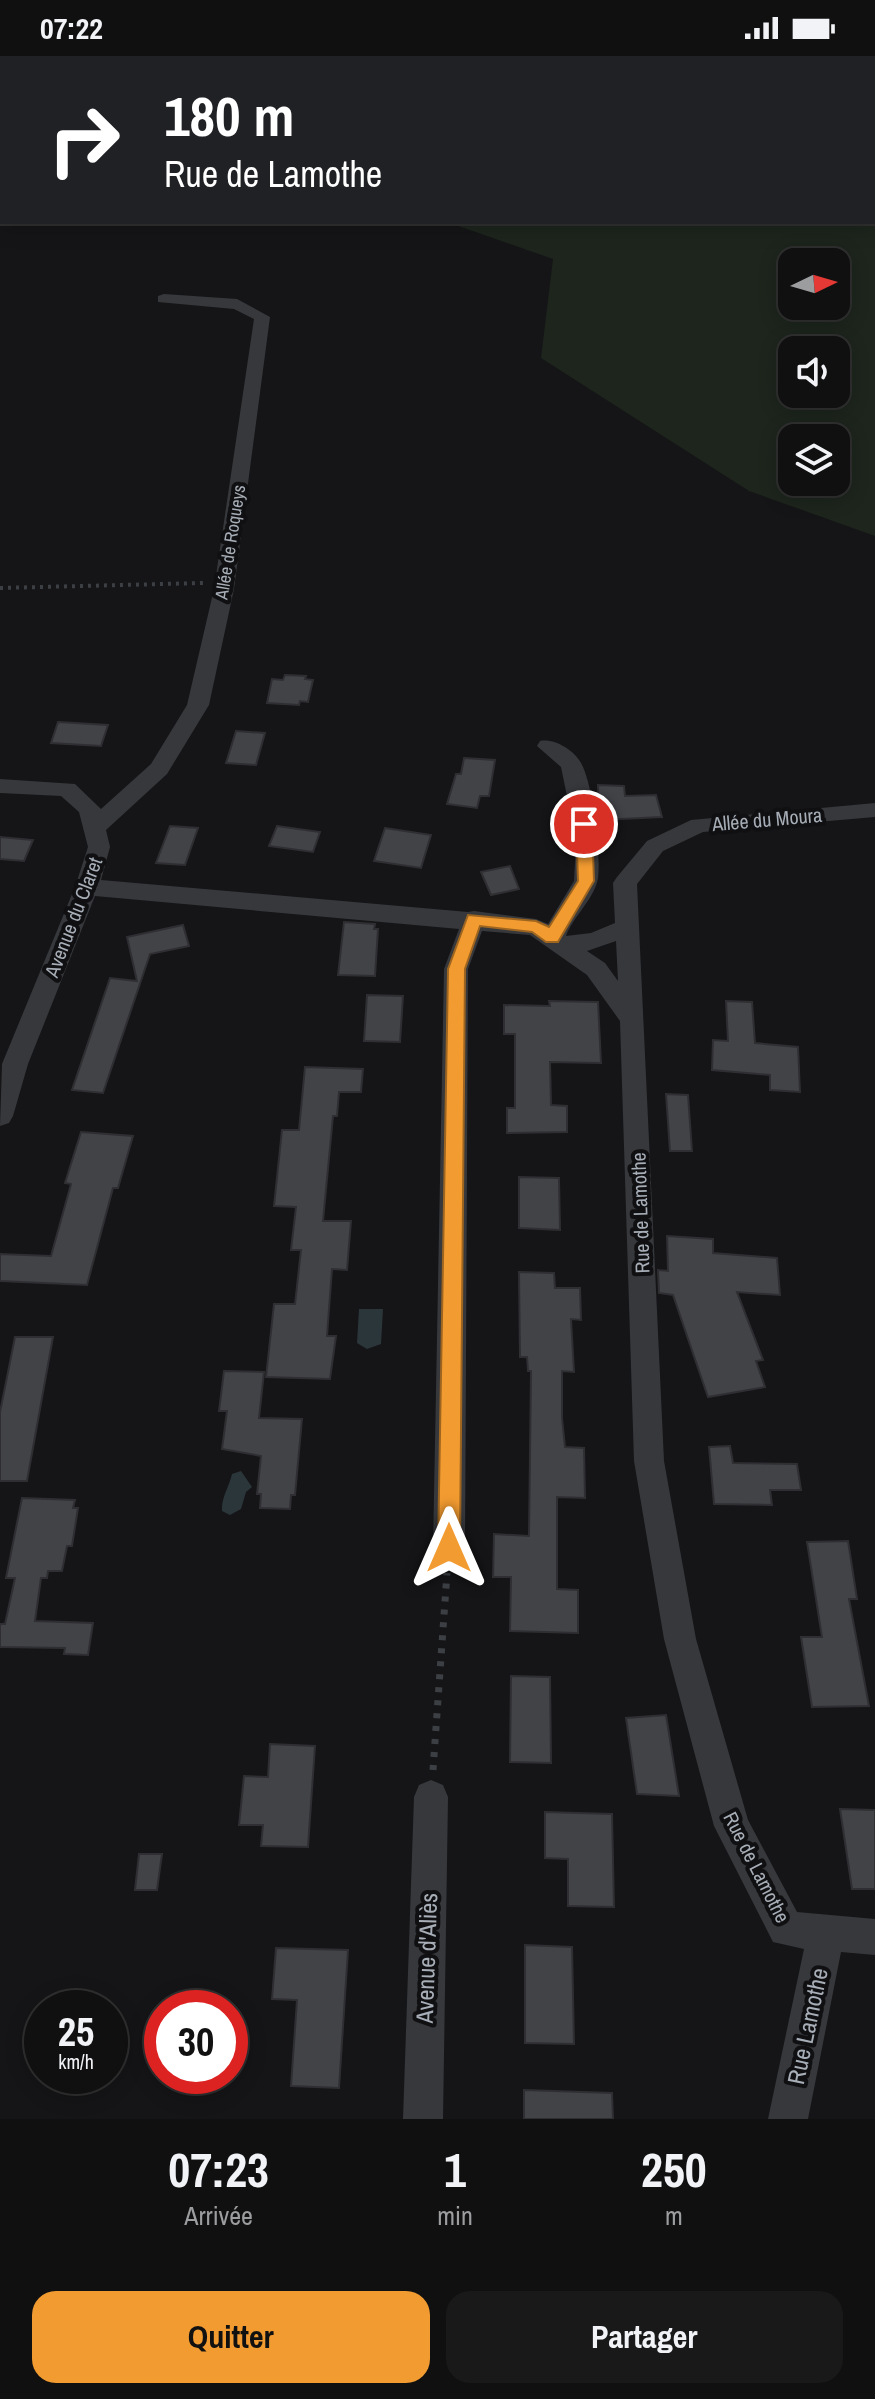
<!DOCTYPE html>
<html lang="fr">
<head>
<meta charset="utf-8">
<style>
  :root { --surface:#101011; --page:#19191a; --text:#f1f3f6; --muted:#9c9d9f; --line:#303031; --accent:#f29b31 }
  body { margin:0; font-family:"Archivo Narrow",sans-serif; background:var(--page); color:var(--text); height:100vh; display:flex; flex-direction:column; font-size:30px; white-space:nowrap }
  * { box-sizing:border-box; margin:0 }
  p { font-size:26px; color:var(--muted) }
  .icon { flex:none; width:44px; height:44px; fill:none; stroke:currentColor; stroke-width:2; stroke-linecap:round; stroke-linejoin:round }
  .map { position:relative; height:2063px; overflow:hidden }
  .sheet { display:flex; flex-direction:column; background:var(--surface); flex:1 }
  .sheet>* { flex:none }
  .guide { position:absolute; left:0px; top:0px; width:876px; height:168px; box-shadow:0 4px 20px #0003,0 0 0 2px var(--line); background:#202124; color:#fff; overflow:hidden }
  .needle { width:52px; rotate:85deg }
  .fabs { position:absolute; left:778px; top:192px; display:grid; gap:16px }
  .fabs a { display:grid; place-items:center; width:72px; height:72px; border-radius:16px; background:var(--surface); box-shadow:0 4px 20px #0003,0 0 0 2px var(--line); font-size:40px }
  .speed { position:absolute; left:24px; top:1934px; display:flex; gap:16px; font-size:40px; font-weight:700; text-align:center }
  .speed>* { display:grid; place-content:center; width:104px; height:104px; border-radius:50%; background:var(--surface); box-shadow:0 4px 20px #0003,0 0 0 2px var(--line); line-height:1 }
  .speed small { font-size:20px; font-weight:400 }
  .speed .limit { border:12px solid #d22; background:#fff; color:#111 }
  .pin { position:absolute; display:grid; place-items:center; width:68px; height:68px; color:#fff; margin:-34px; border:4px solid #fff; border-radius:50%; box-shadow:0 2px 8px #0007 }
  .me { position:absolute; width:88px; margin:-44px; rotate:0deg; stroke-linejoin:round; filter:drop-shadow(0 0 6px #0008) }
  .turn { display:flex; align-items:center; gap:28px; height:168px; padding:0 32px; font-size:36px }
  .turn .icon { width:104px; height:104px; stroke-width:2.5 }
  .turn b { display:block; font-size:56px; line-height:68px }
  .eta { display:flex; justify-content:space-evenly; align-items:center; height:136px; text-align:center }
  .eta b { font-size:48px; font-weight:800; line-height:56px }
  .cta { display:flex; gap:16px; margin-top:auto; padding:16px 32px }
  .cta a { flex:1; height:92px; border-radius:24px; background:var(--accent); color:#111; font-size:32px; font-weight:800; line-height:92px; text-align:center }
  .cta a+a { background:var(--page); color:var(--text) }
  .status { display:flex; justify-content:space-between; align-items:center; height:56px; padding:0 40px; background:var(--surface); direction:ltr }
  .status svg { height:22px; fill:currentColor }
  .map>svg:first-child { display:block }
  .green { fill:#1d251d; fill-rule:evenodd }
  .water { fill:#2b363b }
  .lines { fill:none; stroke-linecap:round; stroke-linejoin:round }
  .stream { stroke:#2b363b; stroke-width:5 }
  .building { fill:#414347; stroke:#2f2f33; stroke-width:2 }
  .path-far2 { stroke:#3c3f43; stroke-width:3; stroke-dasharray:2 3; stroke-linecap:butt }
  .path-far1 { stroke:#3c3f43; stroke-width:4; stroke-dasharray:3 5; stroke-linecap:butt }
  .path { stroke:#3c3f43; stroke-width:7; stroke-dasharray:5 8; stroke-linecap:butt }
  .minor { fill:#36383c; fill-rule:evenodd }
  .route { fill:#f29b31; stroke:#9d6520; stroke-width:2 }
  .labels { text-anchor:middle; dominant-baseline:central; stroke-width:8; stroke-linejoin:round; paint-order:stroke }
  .far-street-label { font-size:18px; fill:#a7aeb7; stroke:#101012 }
  .street-label { font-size:20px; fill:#a7aeb7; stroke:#101012 }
  .near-street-label { font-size:24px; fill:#a7aeb7; stroke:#101012 }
</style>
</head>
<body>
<div class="status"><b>07:22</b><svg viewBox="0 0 49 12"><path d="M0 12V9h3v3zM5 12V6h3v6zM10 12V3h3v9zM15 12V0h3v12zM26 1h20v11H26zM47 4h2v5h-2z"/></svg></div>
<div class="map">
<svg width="875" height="2063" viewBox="0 0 875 2063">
  <rect width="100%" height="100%" fill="#151517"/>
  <path class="green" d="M657 0H875V480L749 435 541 302 553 203 447 166H874V2ZM792 206H836V250H792ZM792 294H836V338H792ZM792 382H836V426H792Z"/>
  <path class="water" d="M359 1253H383L381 1288 367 1293 357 1287Z
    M241 1415 252 1431 246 1436 241 1453 230 1459 222 1455C221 1442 229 1431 232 1418Z"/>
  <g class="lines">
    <path class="stream" d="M576 0 581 2"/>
  </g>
  <path class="building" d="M285 619 306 620 305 623 313 624 308 646 300 645 299 649 267 647 272 623 283 624Z
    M58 666 108 669 101 690 51 687Z
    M236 675 265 677 256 709 226 707Z
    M464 702 495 704 489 740H480L477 752 447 748 456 718H461Z
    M598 729 624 730 625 740 656 739 662 761 599 764Z
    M170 770 198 772 185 809 156 807Z
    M277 770 320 776 313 796 269 790Z
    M385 772 431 779 421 812 374 805Z
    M0 781 33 784 24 805 0 803Z
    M510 810 519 833 491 839 481 816Z
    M344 866 375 868 374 873H378L375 920 338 919Z
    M183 869 189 890 150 898 103 1037 72 1034 110 922 137 925 127 881Z
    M367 939 403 940 400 986 364 985Z
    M549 945 598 946 601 1007 550 1006 551 1049 567 1050V1076L507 1077V1052H515V978H504V949L550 950Z
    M726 945 752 946 755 987 798 991 800 1036 770 1034V1019L712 1014 713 984 728 985Z
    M305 1011 363 1013 361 1036H339L337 1060H333L323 1165H351L347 1214 332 1213 327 1280H336L330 1323 266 1321 274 1248H295L301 1194H291L296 1151 274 1150 282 1074H299Z
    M666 1038 688 1039 692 1095H670Z
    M81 1076 133 1080 118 1132H113L87 1229 0 1225V1198L51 1200 71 1128 65 1127Z
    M519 1121 559 1122 560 1174 519 1172Z
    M667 1180 713 1183V1197L777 1202 780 1239 737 1236 763 1304 756 1305 765 1331 708 1341 673 1239 659 1237 658 1214 668 1215Z
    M519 1216 554 1217 555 1232H580L581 1264 571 1263 574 1316 562 1315V1362L565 1391 584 1392 585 1442 557 1441V1533L578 1534V1577L510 1575 511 1521H493L494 1478 529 1480 531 1315H528L527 1301H520Z
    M15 1281H53L27 1425H0V1356Z
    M224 1315 264 1316 259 1362 302 1363 295 1439H291L290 1453 260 1452 261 1438H257L261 1400 222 1393 227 1355H219Z
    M730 1390 733 1407 797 1408 801 1434H770L772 1449 714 1448 709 1391Z
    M22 1442 75 1444 73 1452H78L72 1490H67L62 1515H48L47 1522H41L35 1565 93 1567 88 1599 64 1598 65 1592 0 1591V1568H5L15 1522H6Z
    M848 1485 857 1543H849L869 1650 812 1651 801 1581H822L807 1486Z
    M511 1620 550 1621 551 1707 510 1706Z
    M666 1659 679 1740 637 1738 626 1662Z
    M270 1688 315 1690 308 1791 261 1790 263 1769H239L244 1720 268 1721Z
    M840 1753 875 1754V1833H852Z
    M545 1756 612 1758 614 1851 568 1850V1803L545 1802Z
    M139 1798H162L157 1834H135Z
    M525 1889 572 1891 574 1988 525 1987Z
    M276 1892 348 1894 339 2032 291 2030 297 1944 272 1943Z
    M524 2034 612 2037 613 2063H524Z"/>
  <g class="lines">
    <path class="path-far2" d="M618 0 622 2
      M660 0 664 2
      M718 2 726 0"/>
    <path class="path-far1" d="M0 532 203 527"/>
    <path class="path" d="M433 1714 447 1517"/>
    <path class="minor" d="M164 238 237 243 270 261 234 533 209 649 167 718 106 774 110 791 101 824 468 856 474 855 536 863 548 868 574 825 576 784 561 711 537 690 540 685C554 682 574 694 581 707 593 728 601 797 598 822 595 842 572 862 566 880L591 877 615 867 613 827 617 821 647 785 691 764 875 747V761L703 776 663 795 637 828 664 1405 696 1583 748 1764 797 1856 875 1863V1899L841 1896 808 2063H768L804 1893 773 1886 714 1770 664 1583 634 1405 620 965 587 919 530 879 482 875 468 913 465 1492 460 1503 449 1507 438 1503 433 1492 444 913 459 873 95 840 28 1008 13 1060 9 1067 0 1070 2 1008 75 831 88 791 79 756 61 740 0 737V723L75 728 101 753 151 708 187 649 214 533 254 263 234 253 158 246V240ZM616 885 618 925 605 907 587 895Z
      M431 1724 443 1729 448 1741 443 2063H403L414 1741 419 1729Z"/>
  </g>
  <path class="route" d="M584 763 592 768 594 825 558 886H546L532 876 480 870 465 913 460 1492 457 1499 449 1502 441 1499 438 1492 448 913 468 859 536 865 549 871 578 825 576 768Z"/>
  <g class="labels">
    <g class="far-street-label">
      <text transform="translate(230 486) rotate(-81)">Allée de Roqueys</text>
    </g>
    <g class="street-label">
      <text transform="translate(767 763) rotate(-5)">Allée du Moura</text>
      <text transform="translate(73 861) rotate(-69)">Avenue du Claret</text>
      <text transform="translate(640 1157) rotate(-92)">Rue de Lamothe</text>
      <text transform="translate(757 1811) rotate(63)">Rue de Lamothe</text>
    </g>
    <g class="near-street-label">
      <text transform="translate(426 1902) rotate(-88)">Avenue d'Aliès</text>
      <text transform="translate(807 1970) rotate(-78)">Rue Lamothe</text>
    </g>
  </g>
</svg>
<div class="fabs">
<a><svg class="needle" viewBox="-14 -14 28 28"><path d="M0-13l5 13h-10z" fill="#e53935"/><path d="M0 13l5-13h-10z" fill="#9c9d9f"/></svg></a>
<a><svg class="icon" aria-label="sound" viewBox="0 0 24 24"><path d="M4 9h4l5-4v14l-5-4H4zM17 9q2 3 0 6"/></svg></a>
<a><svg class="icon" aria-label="layers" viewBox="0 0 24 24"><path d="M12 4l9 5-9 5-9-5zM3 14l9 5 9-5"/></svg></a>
</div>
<div class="speed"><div>25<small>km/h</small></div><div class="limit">30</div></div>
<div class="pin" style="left:584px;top:768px;background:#d93025"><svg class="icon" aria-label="arrive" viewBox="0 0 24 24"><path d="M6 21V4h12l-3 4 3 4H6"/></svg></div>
<svg class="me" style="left:449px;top:1492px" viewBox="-20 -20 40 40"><path d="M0-17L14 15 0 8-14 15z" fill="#f29b31" stroke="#fff" stroke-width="4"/></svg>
<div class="guide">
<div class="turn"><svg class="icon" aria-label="right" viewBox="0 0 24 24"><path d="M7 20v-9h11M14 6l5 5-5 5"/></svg><div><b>180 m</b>Rue de Lamothe</div></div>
</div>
</div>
<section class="sheet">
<div class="eta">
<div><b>07:23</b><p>Arrivée</p></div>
<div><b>1</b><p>min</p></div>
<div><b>250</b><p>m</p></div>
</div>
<div class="cta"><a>Quitter</a><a>Partager</a></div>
</section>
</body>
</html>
